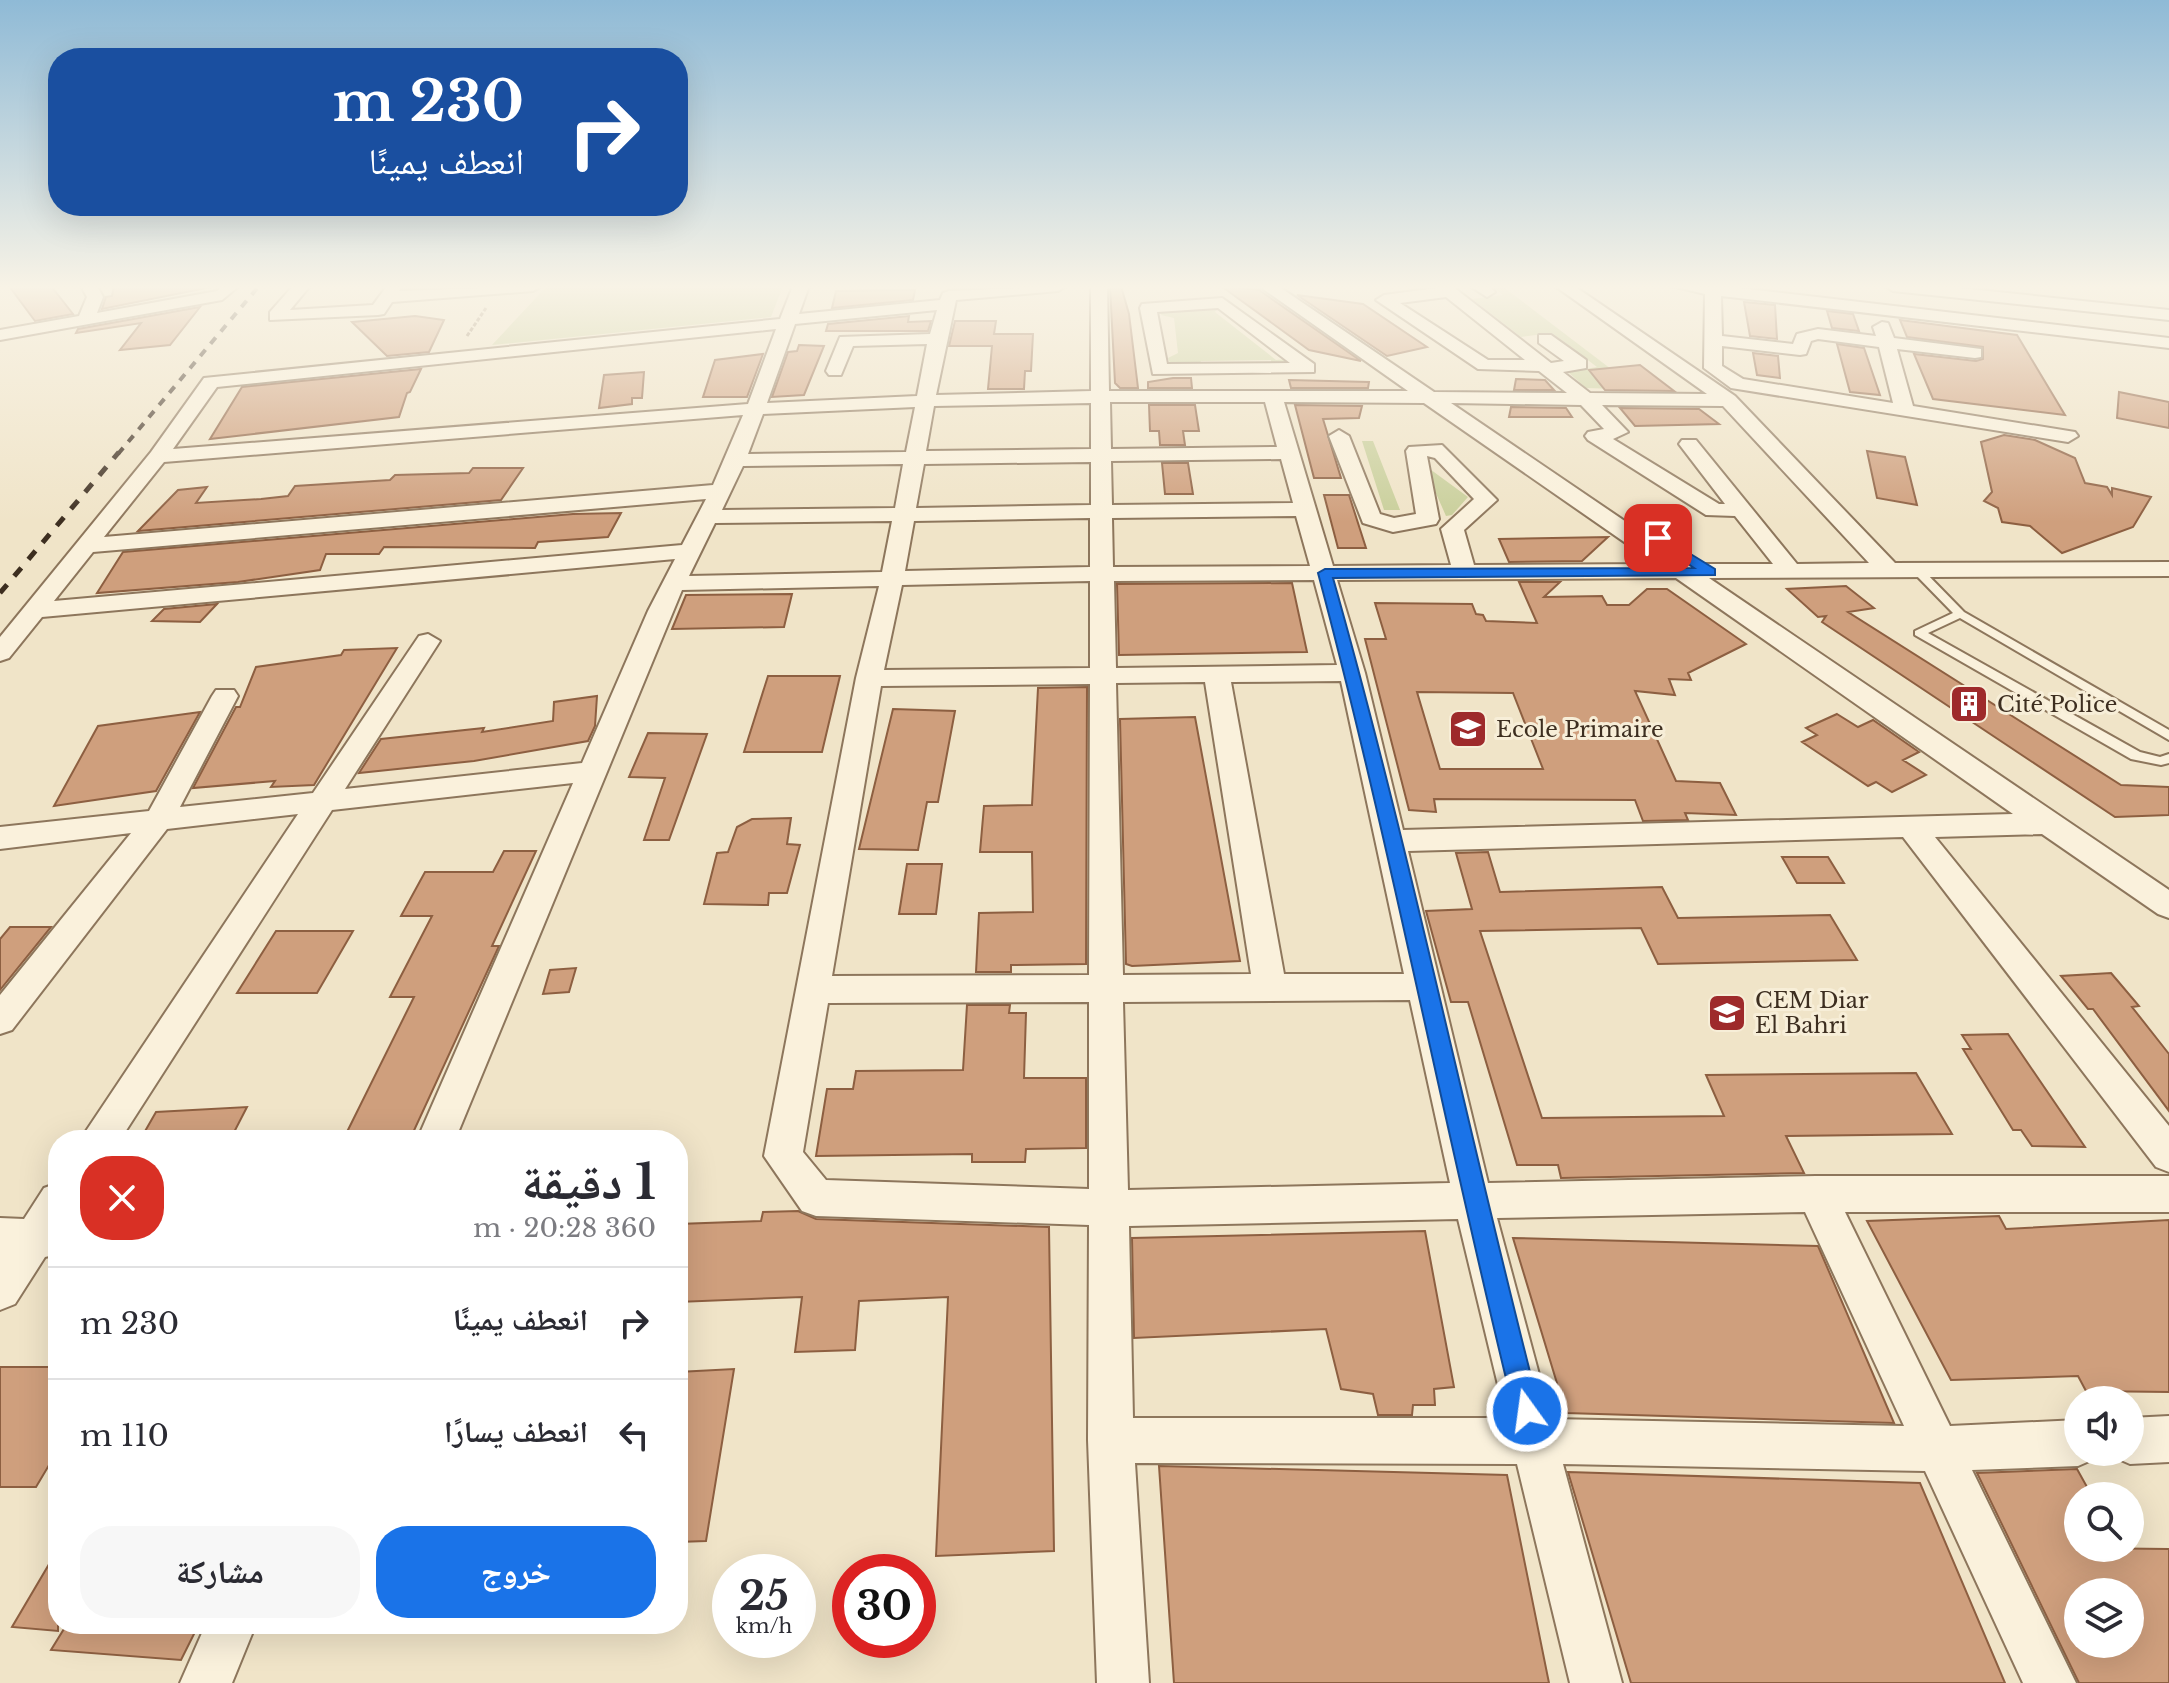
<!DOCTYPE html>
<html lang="ar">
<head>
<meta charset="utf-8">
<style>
  :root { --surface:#fff; --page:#f7f7f7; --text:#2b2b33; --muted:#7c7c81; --line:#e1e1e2; --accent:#1a73e8 }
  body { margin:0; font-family:"Libre Baskerville","Noto Naskh Arabic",serif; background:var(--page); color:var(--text); direction:rtl; height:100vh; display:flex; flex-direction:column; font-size:30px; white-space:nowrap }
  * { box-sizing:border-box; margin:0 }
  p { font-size:26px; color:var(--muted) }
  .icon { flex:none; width:44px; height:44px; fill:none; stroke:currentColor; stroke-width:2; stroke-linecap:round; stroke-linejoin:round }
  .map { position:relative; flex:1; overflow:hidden; direction:ltr }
  .panel { position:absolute; left:48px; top:1130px; width:640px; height:504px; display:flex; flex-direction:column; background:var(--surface); border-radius:32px; box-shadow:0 8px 32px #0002; direction:rtl }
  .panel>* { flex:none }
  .banner { position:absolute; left:48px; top:48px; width:640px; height:168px; border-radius:32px; box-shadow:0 8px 32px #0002; direction:rtl; background:#1a4fa0; color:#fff; overflow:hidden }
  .controls { position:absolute; left:2064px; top:1386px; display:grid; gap:16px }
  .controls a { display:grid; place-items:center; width:80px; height:80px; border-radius:50%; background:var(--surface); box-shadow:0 8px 32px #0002; font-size:40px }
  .speed { position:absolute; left:712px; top:1554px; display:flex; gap:16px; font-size:40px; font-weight:700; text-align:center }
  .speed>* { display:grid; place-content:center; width:104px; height:104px; border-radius:50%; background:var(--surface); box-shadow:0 8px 32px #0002; line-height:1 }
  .speed small { font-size:20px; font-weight:400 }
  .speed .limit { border:12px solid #d22; background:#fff; color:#111 }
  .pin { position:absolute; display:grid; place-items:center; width:68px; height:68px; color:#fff; margin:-34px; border-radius:16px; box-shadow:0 4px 12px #0006 }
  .me { position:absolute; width:88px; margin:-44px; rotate:346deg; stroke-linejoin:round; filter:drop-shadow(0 0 6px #0008) }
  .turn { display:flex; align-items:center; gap:28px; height:168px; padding:0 32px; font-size:36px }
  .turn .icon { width:104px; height:104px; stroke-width:2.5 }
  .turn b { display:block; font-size:56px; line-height:68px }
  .round { display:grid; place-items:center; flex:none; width:84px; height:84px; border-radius:32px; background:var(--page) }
  .headline { display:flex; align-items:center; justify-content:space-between; height:136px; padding:0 32px }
  h1 { font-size:48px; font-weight:700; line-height:60px }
  .action { display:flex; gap:16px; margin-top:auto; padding:16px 32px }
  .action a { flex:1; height:92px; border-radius:32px; background:var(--accent); color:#fff; font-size:32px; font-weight:700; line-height:92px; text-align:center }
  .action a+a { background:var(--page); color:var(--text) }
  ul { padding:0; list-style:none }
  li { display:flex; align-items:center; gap:24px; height:112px; padding:0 32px; border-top:2px solid var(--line) }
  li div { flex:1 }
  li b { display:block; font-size:30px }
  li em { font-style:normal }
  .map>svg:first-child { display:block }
  .green { fill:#c9cf9b }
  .building { fill:#cf9f7d; stroke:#8d5f41; stroke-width:2; fill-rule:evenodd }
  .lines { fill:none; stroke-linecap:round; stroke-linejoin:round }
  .lane-casing { stroke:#8d765c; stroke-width:4 }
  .street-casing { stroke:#8d765c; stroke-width:4 }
  .path { stroke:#8d765c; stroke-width:3; stroke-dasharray:4 2; stroke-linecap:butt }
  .lane { fill:#faf1dc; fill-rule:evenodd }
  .street { fill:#faf1dc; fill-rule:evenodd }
  .rail-far1 { stroke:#3d2e20; stroke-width:4; stroke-dasharray:8 8; stroke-linecap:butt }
  .rail { stroke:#3d2e20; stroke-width:5; stroke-dasharray:11 11; stroke-linecap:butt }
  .route { fill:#1a73e8; stroke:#114b97; stroke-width:2 }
  .labels { text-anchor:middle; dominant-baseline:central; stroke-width:6; stroke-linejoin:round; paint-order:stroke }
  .poi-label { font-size:22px; fill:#3d2e20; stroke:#f7eed8; text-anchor:start }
</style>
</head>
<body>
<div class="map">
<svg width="2169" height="1683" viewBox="0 0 2169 1683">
  <rect width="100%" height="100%" fill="#f0e4c8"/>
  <path class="green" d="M547 286H783L771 317 492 345Z
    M1492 286H1502L1611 369 1618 389 1586 388 1568 372 1597 367 1552 333 1521 337 1472 299 1503 295Z
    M1219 306 1215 312 1276 360 1288 359 1295 365 1271 366V360L1201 361 1198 366H1171L1168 358 1178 353 1174 318 1161 315 1162 312Z
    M1362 441H1373L1400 510H1384Z
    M1423 464 1468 497 1452 515 1446 516Z"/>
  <path class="building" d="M9 286H51L73 314 35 321Z
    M114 286H216L102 309 106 297 112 296Z
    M1110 286H1121L1129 314 1138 388H1120L1115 383Z
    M1221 286 1259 290 1361 361 1309 350Z
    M915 290 913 300 832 308 836 291Z
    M1297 295 1363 304 1427 347 1387 356Z
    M1744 302 1775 305 1777 339 1750 336Z
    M200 307 170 345 120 350 141 323 76 333 78 329Z
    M1827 311 1853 314 1859 331 1832 328Z
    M415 316 444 320 429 352 387 356 352 322Z
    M909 316 908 322 931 321 928 331H826L828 324Z
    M1900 320 2017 335 2065 415 1933 399 1914 354 1976 361 1983 359V347L1907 337Z
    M955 321H996L994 334H1033L1031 371H1025L1024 389H988L992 346H949Z
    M1837 344 1864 348 1880 395 1850 392Z
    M799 345 824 346 804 395 772 397 788 352 797 351Z
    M1753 353 1778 356 1780 378 1757 375Z
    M763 354 747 397H703L715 360Z
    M1640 365 1674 391 1605 390 1589 370Z
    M421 369 410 392 407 393 399 417 210 439 242 387Z
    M644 372 642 398H632V404L599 408 604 375Z
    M1173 378H1191L1192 388H1148V382Z
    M1516 379 1545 380 1554 390H1514Z
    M1289 380 1369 382 1368 388H1291Z
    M2119 392 2169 402V428L2117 418Z
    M1149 405H1195L1199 431H1183L1185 445H1160L1159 431H1150Z
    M1295 405 1362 406 1359 418 1323 419 1341 478H1314Z
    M1511 407 1566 408 1572 417H1509Z
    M1620 408 1699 409 1719 424 1635 426Z
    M2004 435 2035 440 2075 458 2085 483 2107 487 2112 495V488L2151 497 2133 527 2062 553 2030 526 2002 522 1998 508 1984 501 1992 492 1981 442Z
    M1867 451 1905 457 1917 505 1877 498Z
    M1162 463H1188L1193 494H1165Z
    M473 468H523L501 500 138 531 178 490 207 487 196 503 261 499 288 496 295 486 390 480 395 475 469 473Z
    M1324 495H1349L1366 548H1338Z
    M621 513 608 537 538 542 535 548 384 547 379 554H326L320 570 238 582 97 593 123 552 573 514Z
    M1608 537 1582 561 1509 562 1499 539Z
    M1519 582H1560L1544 597 1602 596 1607 605H1629L1647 589H1667L1746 644 1688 673 1691 680 1669 679 1675 695 1635 691 1676 781 1720 783 1736 815 1685 813 1688 820 1643 821 1635 800 1434 799 1436 812 1409 810 1365 639H1386L1375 603 1472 604 1476 614 1483 615 1486 621 1537 623ZM1417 692 1513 693 1543 769H1440Z
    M1292 583 1307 652 1119 655 1117 584Z
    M1846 586 1874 608 1848 612 2121 785 2169 787V815L2115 817 1822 622 1826 616 1818 617 1787 589Z
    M792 594 784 627 672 629 686 595Z
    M217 604 200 622 152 621 164 609Z
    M397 648 314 785 271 787 275 781 193 788 236 707H240L256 667 341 655 344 650Z
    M768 676H840L822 752H744Z
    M1087 687 1086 964 1011 965V972H976L979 913 1033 912 1032 852H980L984 806 1032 805 1038 688Z
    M597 696 595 726 588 741 474 761 359 773 381 739 484 728 482 732 553 721 554 702Z
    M893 709 955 711 938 802H927L918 850 859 849Z
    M200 712 156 791 54 806 98 726Z
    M1837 714 1858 727 1873 720 1919 752 1903 760 1926 775 1892 792 1876 782 1868 786 1802 742 1817 735 1806 728Z
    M1195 717 1240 961 1132 966 1126 964 1120 719Z
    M648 733 707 734 669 840H644L665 778 629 777Z
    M791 818 787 844 800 845 787 893H769L768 905 704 904 717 853 728 852 737 827 752 819Z
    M504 851H536L492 946H499L411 1137 343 1140 414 997H390L432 916H401L425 872H493Z
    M1488 852 1500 892 1662 887 1678 918 1830 915 1857 960 1658 964 1641 928 1480 931 1542 1118 1724 1116 1706 1075 1916 1073 1952 1134 1786 1136 1804 1173 1561 1178 1558 1165H1517L1468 1002H1451L1426 911 1472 909 1456 853Z
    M1782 857H1828L1844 883H1797Z
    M907 864H942L936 914H899Z
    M10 927H51L0 990V939Z
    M276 931H353L317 993H237Z
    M576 968 569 992 543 994 550 970Z
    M2111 973 2139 1006 2132 1007 2169 1054V1111L2093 1009H2088L2061 976Z
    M967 1005H1010L1009 1013H1026L1024 1078H1086V1148L1026 1149 1025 1162H972V1154L816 1156 827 1089H853L856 1071 963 1070Z
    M2008 1034 2085 1147 2032 1146 2021 1130H2013L1963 1049H1971L1962 1035Z
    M247 1107 230 1140H140L156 1112Z
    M798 1211 816 1219 1049 1227 1054 1551 936 1556 948 1297 859 1301 855 1350 795 1352 802 1297 678 1302V1224L761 1221 763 1212Z
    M1999 1216 2006 1229 2169 1220V1392L2086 1391 2078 1376 1951 1380 1867 1221Z
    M1425 1231 1454 1387 1434 1389 1435 1405H1413L1412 1415H1378L1373 1394 1341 1389 1326 1329 1134 1338 1132 1238Z
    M1513 1238 1818 1246 1894 1423 1566 1413Z
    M0 1367H58V1450L36 1487H0Z
    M734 1369 706 1541 678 1542V1372Z
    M1159 1466 1507 1475 1549 1683H1174Z
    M2077 1469 2092 1496H2078V1548L2169 1549V1683H2079L1977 1473ZM2078 1592H2130V1644H2078Z
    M1568 1472 1920 1483 2005 1683H1631Z
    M58 1549V1631L12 1627Z
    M67 1624H199L181 1660 51 1650Z"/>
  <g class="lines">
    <defs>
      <path id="lane" d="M1918 568 1922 569 1964 612 2169 730V740L1960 618 1928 633 2140 752 2160 757 2169 754V763L2161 765 2131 759 1915 635V631L1953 613 1914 573V569Z"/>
      <path id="street" d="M81 286H97L103 297 97 313 217 291 222 286H239L222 300 0 340V330L79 316 87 297Z
        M293 286H310L290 310 373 305 387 286H403L399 291 541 286 533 291 392 302 384 314 378 315 270 320V312Z
        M793 286H809L799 314 940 300 943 293 949 291 1066 286 1058 291 956 300 936 395 1091 391V286H1107L1109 391H1408L1259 286H1278L1434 392 1567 393 1539 371 1478 369 1376 300 1384 295 1452 286 1551 363 1564 361 1539 343V335H1551L1586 360V368L1563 372 1590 393 1707 394 1555 286H1574L1735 396 1895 563 2169 562V576L1709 578 2169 890V918L2158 914 2042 834 1935 837 2169 1126V1172L2156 1167 1903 837 1408 851 1488 1183 1816 1176H2169V1212H1845L1950 1426 2078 1420V1452H2097L2094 1459 2078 1466 1972 1470 2076 1683H2023L1925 1471 1563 1464 1622 1683H1570L1517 1464 1135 1463 1149 1683H1097L1088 1440 1089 1225 816 1216 802 1211 764 1156 856 678 879 586 682 590 455 1140H417L573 783 332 810 120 1140H80L298 814 167 829 12 1030 0 1034V995L131 833 0 849V827L149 811 212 696 216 690H234L238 696 180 807 313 793 419 636 428 634 440 641 345 789 582 763 648 611 675 559 42 617 9 658 0 661V637L151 452 204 378 780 319ZM1446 297 1525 360H1488L1400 303ZM937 310 930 334 840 337 826 371 829 375H841L853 346 927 344 917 396 767 403 795 324ZM776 329 748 404 173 449 217 387ZM1110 402H1265L1277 447 1111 449ZM1284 402 1424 403 1656 564 1474 565 1464 530 1497 500 1442 445 1409 447 1406 451 1416 514 1394 518 1380 514 1349 436 1339 430 1329 436 1363 523 1393 532 1436 524 1439 519 1427 456 1435 458 1474 499 1441 529 1451 565 1333 566ZM1091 403V449L926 451 934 406ZM1451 403 1581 405 1604 429 1588 432 1585 436 1588 440 1706 515 1735 516 1773 564H1688ZM1602 405 1723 406 1869 563 1797 564 1696 440H1682L1679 444 1725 504H1719L1613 439 1628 432ZM915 407 906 452 748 454 763 414ZM743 415 713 485 104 537 164 462ZM1281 459 1293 503 1112 505 1111 461ZM1091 462V505L916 508 924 464ZM903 464 895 508 722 510 743 466ZM706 499 682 545 54 601 93 552ZM1296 516 1310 566 1113 567 1112 518ZM1090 518V567L905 571 914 521ZM892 521 882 572 689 576 715 523ZM1676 578 2013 814 1403 830 1365 673 1337 580ZM1314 580 1337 665 1116 668 1114 581ZM1090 581V668L884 670 902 585ZM1341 681 1404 974H1284L1231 682ZM1205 682 1251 974 1123 975 1116 683ZM1090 684 1089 975 832 976 881 686ZM1410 1000 1450 1183 1128 1190 1123 1002ZM1089 1002V1189L826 1180 803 1152 828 1003ZM1805 1212 1904 1426 1551 1419 1497 1218ZM1458 1219 1506 1418H1133L1129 1226Z
        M1470 286H1489L1495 292 1487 297Z
        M1672 286H1722L2169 338V348L1721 296 1722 336 1793 344 1797 334 1818 329 1876 336 1873 327 1882 322 1888 323 1894 338 1981 349V357L1975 358 1897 349 1913 406 2075 432 2078 436 2068 442 1731 388 1704 368 1705 294ZM1818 339 1879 347 1893 403 1743 379 1722 366V346L1800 355 1806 354 1811 341Z
        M1885 286H1940L2169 310V320L1893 291Z
        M1222 298 1314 364V372L1153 374 1140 308 1142 304ZM1218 308 1290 363 1167 364 1157 312Z
        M58 1183V1254L45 1257 15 1304 0 1310V1218L24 1219 44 1188Z
        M2169 1416V1462L2130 1464 2114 1457 2112 1452H2130V1418Z
        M206 1624H256L232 1683H180Z"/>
    </defs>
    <use href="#lane" class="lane-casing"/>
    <use href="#street" class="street-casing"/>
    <path class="path" d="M467 336 486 308"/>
    <use href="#lane" class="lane"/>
    <use href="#street" class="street"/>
    <path class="rail-far1" d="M118 454 259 286"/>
    <path class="rail" d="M0 593 119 452"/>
  </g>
  <linearGradient id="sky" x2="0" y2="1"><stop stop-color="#8fbad6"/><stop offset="0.55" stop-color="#f8f3e6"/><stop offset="1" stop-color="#f8f3e6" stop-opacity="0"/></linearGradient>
  <rect width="2169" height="522" fill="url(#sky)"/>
  <path class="route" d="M1658 534 1715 569V575L1333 578C1411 853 1468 1134 1540 1411L1537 1421 1527 1424 1517 1421 1514 1411C1445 1133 1392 850 1318 573L1325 569 1694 568 1653 540 1651 538Z"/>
  <defs>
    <symbol id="building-square" viewBox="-11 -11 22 22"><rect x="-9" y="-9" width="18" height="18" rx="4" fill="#9e2a2b" stroke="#f7eed8"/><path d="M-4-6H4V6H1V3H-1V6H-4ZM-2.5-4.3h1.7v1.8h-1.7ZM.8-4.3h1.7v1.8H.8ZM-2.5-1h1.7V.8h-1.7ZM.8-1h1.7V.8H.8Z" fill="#fff"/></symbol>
    <symbol id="school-square" viewBox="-11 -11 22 22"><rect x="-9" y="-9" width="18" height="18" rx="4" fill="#9e2a2b" stroke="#f7eed8"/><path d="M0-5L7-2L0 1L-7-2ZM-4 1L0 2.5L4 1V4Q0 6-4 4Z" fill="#fff"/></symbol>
  </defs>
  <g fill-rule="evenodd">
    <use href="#building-square" x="1947" y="682" width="44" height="44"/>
    <use href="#school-square" x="1446" y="707" width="44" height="44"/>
    <use href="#school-square" x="1705" y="991" width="44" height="44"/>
  </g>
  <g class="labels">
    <g class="poi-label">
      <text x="1997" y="704">Cité Police</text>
      <text x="1496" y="729">Ecole Primaire</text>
      <text x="1755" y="1000">CEM Diar<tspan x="1755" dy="25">El Bahri</tspan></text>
    </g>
  </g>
</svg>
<div class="controls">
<a><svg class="icon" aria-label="sound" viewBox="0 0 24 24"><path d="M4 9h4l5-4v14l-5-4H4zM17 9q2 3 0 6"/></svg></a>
<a><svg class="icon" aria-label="search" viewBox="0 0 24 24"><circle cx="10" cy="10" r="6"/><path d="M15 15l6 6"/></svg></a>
<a><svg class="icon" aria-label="layers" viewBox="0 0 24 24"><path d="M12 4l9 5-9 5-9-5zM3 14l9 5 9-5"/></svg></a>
</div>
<div class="speed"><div>25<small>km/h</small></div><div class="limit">30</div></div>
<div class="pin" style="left:1658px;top:538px;background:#d93025"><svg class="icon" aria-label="arrive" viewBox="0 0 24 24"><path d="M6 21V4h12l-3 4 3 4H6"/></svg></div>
<svg class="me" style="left:1527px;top:1411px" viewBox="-20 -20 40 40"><circle r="17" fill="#1a73e8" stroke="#fff" stroke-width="3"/><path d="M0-11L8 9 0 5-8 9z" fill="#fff"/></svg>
<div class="banner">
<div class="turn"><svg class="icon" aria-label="right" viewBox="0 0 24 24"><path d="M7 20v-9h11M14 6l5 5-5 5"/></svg><div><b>230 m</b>انعطف يمينًا</div></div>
</div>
<section class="panel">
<div class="headline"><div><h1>1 دقيقة</h1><p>360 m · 20:28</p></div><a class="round" style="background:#d93025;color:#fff"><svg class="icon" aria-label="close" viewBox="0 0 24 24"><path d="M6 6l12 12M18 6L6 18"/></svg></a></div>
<ul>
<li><svg class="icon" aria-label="right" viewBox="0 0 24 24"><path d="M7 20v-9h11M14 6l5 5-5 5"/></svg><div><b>انعطف يمينًا</b></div><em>230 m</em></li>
<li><svg class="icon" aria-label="left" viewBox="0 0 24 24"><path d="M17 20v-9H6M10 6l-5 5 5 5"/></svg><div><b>انعطف يسارًا</b></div><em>110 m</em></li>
</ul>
<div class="action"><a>خروج</a><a>مشاركة</a></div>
</section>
</div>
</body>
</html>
